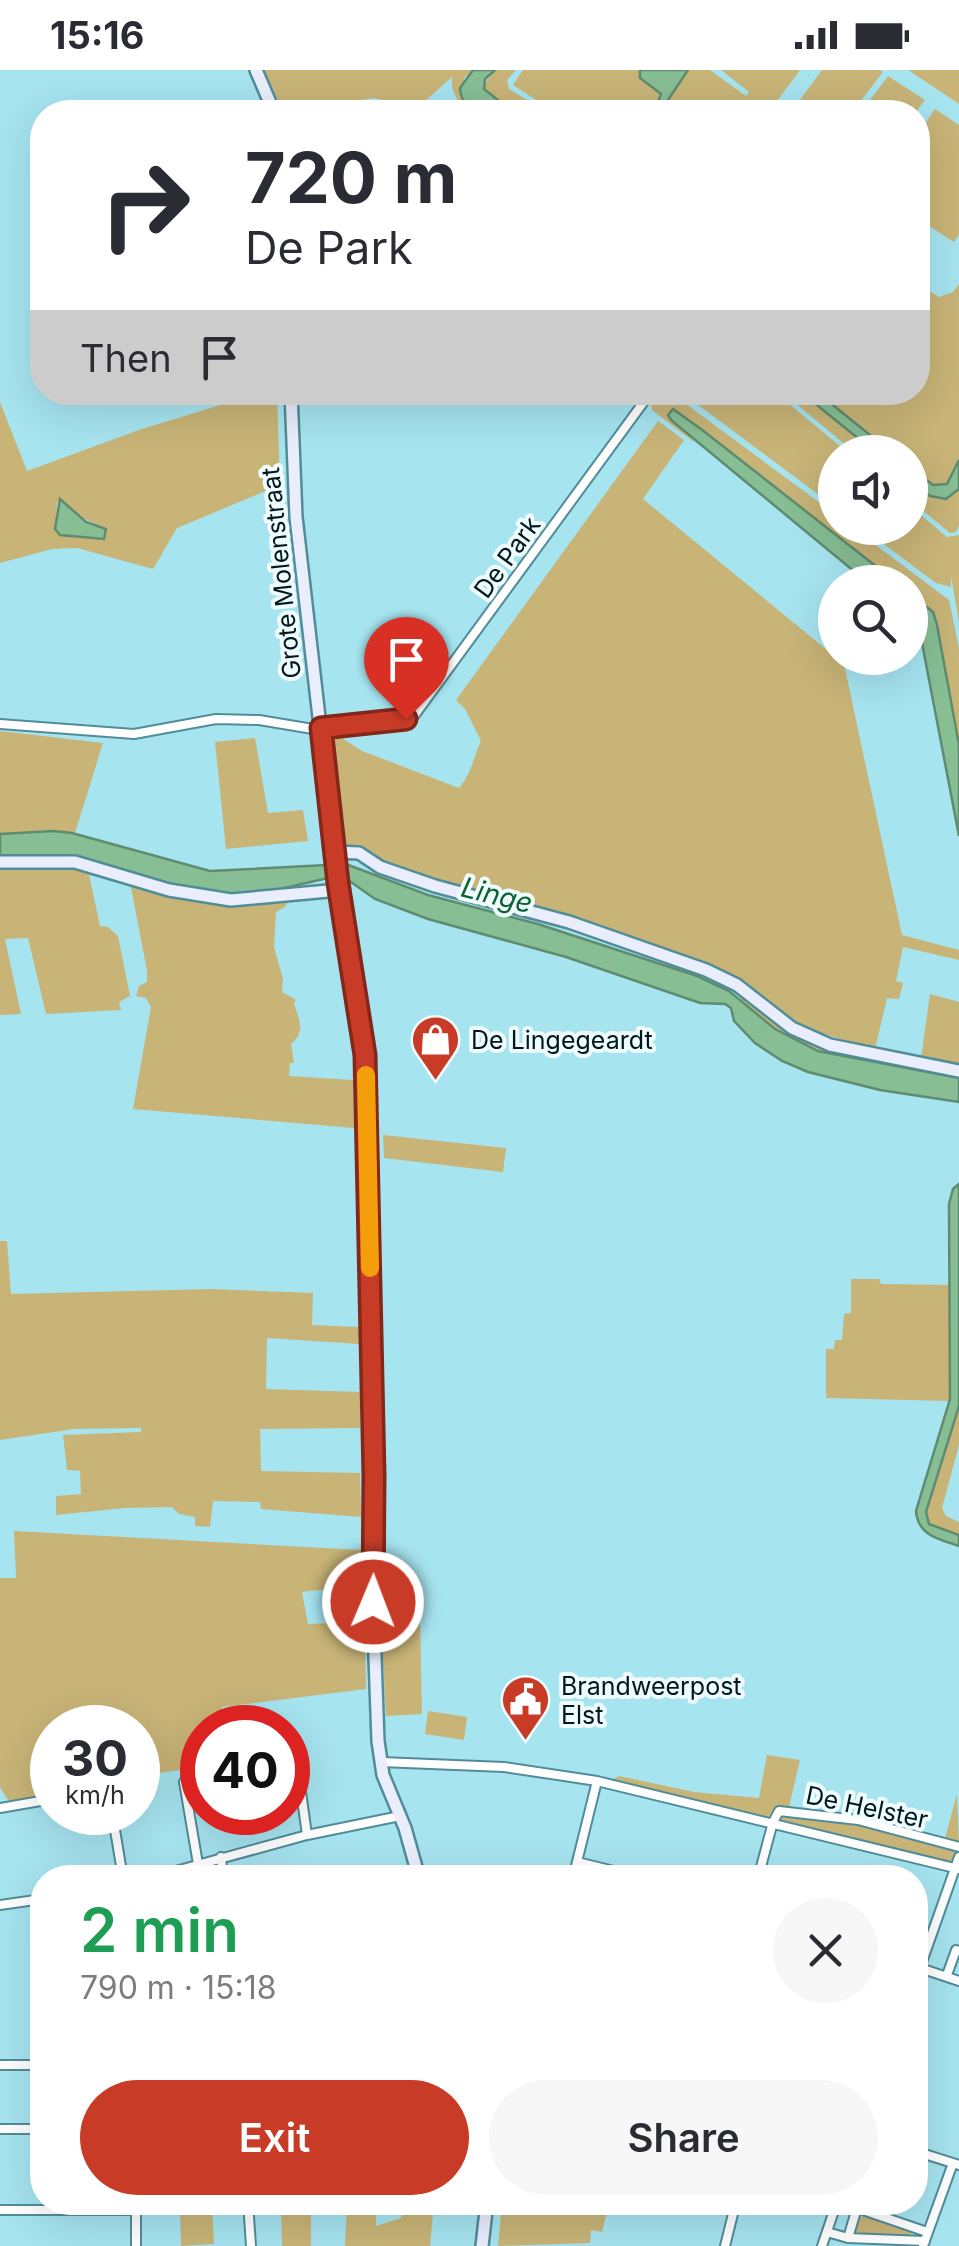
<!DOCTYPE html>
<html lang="en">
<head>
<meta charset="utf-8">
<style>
  :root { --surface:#fff; --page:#f7f7f7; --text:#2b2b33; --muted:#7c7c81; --accent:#c83c27 }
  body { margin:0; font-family:Inter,sans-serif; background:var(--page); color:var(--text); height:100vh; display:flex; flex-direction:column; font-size:38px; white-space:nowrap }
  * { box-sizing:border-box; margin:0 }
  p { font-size:32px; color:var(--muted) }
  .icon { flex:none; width:55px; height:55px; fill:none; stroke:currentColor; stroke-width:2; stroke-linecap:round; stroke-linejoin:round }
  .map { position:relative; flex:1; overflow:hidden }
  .drawer { position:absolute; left:30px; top:1795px; width:898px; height:350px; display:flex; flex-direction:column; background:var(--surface); border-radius:40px; box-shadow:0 10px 40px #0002 }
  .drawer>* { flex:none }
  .banner { position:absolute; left:30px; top:30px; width:900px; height:305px; border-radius:40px; box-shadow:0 10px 40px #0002; background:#fff; color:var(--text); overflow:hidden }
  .tools { position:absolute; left:818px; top:365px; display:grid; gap:20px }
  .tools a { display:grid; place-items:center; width:110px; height:110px; border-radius:50%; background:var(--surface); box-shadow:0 10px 40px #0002; font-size:50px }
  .speed { position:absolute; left:30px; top:1635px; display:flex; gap:20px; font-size:50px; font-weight:700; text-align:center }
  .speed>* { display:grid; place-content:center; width:130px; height:130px; border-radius:50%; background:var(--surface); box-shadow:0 10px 40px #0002; line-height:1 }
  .speed small { font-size:25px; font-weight:400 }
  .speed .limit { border:15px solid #d22; background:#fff; color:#111 }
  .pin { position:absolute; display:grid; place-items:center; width:85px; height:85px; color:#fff; margin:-102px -42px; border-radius:50% 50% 50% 0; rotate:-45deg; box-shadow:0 0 10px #0007 }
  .pin .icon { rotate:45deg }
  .me { position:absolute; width:110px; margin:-55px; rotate:1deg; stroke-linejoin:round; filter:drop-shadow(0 0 8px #0008) }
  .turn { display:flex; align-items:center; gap:35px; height:210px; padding:0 50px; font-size:45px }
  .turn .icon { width:130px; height:130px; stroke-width:2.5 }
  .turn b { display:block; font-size:70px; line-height:85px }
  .then { display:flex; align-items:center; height:95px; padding:0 50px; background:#0003; gap:20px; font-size:38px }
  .round { display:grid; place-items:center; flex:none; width:105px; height:105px; border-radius:52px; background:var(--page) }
  .head { display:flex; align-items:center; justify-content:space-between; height:170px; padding:0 50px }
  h1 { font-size:60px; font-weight:600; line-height:75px; color:#1e9e55 }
  .button { display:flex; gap:20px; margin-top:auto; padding:20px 50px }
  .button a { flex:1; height:115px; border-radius:60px; background:var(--accent); color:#fff; font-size:40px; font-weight:600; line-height:115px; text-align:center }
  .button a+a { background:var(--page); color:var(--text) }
  .status { display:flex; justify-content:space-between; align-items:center; height:70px; padding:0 50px; background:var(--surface); direction:ltr }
  .status svg { height:28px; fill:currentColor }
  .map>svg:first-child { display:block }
  .green { fill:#c8b477; fill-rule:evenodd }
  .water { fill:#87be94; stroke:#5f8c70; stroke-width:2.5 }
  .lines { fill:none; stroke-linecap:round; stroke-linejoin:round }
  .street-casing { stroke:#518d98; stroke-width:12 }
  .secondary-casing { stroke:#518d98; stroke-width:16 }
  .street { stroke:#fff; stroke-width:8 }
  .secondary { stroke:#e9edfc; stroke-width:11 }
  .route-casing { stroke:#822719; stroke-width:25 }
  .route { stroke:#c83c27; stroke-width:18 }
  .slow { stroke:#f59e0b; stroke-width:18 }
  .labels { text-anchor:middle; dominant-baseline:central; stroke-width:8; stroke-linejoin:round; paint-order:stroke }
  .street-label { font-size:25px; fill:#01191d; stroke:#effbfd }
  .poi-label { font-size:25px; fill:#01191d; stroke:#effbfd; text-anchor:start }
  .water-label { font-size:28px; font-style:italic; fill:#0a6431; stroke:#effbfd }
</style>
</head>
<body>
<div class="status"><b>15:16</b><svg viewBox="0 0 49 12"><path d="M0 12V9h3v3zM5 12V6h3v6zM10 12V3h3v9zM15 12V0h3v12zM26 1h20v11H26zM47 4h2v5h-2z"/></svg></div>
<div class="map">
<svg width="959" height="2176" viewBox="0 0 959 2176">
  <rect width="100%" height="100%" fill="#a6e4f0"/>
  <path class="green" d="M264 0H473L464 8 466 35 477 42H463L452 18V7L413 42H399L404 36 374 28 283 42Z
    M495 0H516L507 10 509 19 547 42C523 42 494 43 483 16Z
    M523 0H640V8L661 24 654 42H555L513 15Z
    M688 0H710L746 26 749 22 721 0H800L769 42H660Z
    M822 0H880L883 2 852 42H791Z
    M908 0H959V34Z
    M888 6 925 30 916 42H861Z
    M935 39 959 55V165L954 172 918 149V64Z
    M918 214 939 227 953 222 959 214V390L950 412C933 421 923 408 910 398V382H891L818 323 918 322Z
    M277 323 280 415 177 458 153 499 77 478 52 479 0 493V332L27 401 139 360 256 324ZM63 431 72 443 100 456 102 470 56 454 57 432Z
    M656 323H671L835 444V458H853L949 530 959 578V675L933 542 910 523V512H896L673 339 668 345 695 373 652 340 650 331Z
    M682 323H776L847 382H835V437Z
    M783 323H802L875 382H854Z
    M658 351 684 370 643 429 844 594 902 865 959 880V890L903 877 896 911 903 913 899 929 887 928 875 979 803 958 782 946 723 901 448 816 346 777 341 772 333 673 337 665 362 681 459 718C472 703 473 688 481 671L465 639 456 630Z
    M910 411C927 424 940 436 959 419V456L956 462 950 463 910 430Z
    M910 436 947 467 959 465V552L951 506V517L936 513 862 458H910Z
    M0 661 103 673 75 763 53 761 0 764Z
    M255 668 268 743 303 740 308 771 226 779 215 672Z
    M56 794 88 800 100 856 108 857 118 866 130 926 119 932 121 940 46 944 28 868 5 869 21 944 0 945V796Z
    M130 812 199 831 290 828 285 837 276 842 274 877 283 909 282 922 296 930 294 934C299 949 306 962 291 974L294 993H290L289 1006 353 1010 354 1058 133 1039 151 937 146 928 136 926 139 916 147 912V901Z
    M930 924 959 932V995L921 988Z
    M739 927 747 928 782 957 959 1004V1008C891 997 780 987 739 927Z
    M383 1065 506 1078 503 1102 384 1088Z
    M0 1171H7L11 1224 212 1219 313 1223 312 1255 359 1257V1274L267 1268 266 1319 360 1322V1358L260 1359 261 1401 360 1403 361 1447 261 1439 260 1432 213 1431 210 1457 195 1456V1447L179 1444 172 1437 124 1438 56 1445V1426L81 1424 80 1401 67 1400 63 1365 141 1362V1358L74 1359 0 1370Z
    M851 1209H879L881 1214 949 1215V1331L826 1328V1279H834L835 1270H842L844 1244 851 1243Z
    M959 1336V1375L942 1438 946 1446 959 1452V1465L929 1454 926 1442Z
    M14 1461 361 1480V1515L302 1522 308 1554 334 1553 338 1569 365 1567 366 1619 222 1637 223 1657 202 1658V1697L144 1705 143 1702 138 1703V1658L121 1657 120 1653 52 1658V1726L9 1732 0 1717V1508H16Z
    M420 1547 422 1644 386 1646 381 1552 387 1548Z
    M428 1641 467 1647 464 1670 425 1664Z
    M767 1685 800 1690 789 1737 775 1740 768 1747 611 1711 619 1706 694 1722 759 1728Z
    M957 1724 959 1774 944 1772Z
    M781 1743 852 1751 954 1779 956 1783 952 1790 945 1791 781 1750Z
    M281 2133H295L296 2138 308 2139 311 2136V2176H282Z
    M347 2133H376V2156L401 2148 402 2141 433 2143 430 2176H345Z
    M502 2133V2132L609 2133 602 2162 591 2160 590 2173 498 2176Z
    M212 2136 214 2174 181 2176 180 2140Z
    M865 2145 911 2160V2168L858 2165 854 2159 859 2148Z"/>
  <path class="water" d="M473 0H495L485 9 484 19 513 42C491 43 462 47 460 18Z
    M640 0H688L660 42H654L661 24 640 8Z
    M802 323H818L891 382H875Z
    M673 339 701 359 896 512H867L671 350 668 345Z
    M959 390V419L946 429 930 426 910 411V398L933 415 947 414Z
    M60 429 86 452 106 459 104 469 60 465 55 459Z
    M910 524 933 542 937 555 959 675V766L922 573 917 555 910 546Z
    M53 761 72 763 210 801 346 794 428 825 538 854 697 906 729 921 775 959 818 981 959 1008V1032L880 1020 808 1002 782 991 755 973 734 951 731 938 725 934 700 933 566 887 428 849 375 829 348 810 328 808 258 824 209 823 170 815 78 787 0 785V764Z
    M959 1114V1336L926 1442 929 1454 959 1465V1476C939 1469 918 1466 916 1441L950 1329 949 1134 953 1119Z"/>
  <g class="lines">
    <defs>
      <path id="street" d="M0 654 134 664 216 649 259 650 313 659 414 646 651 322
        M288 1688 297 1693 307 1765
        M381 1692 504 1697 597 1711 959 1799
        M0 1738 52 1729
        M112 1742 123 1808
        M221 1787 223 1808
        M577 1792 643 1808
        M198 1794 184 1712 190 1702 202 1700
        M150 1808 307 1765 400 1746
        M573 1808 597 1711
        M758 1808 773 1752 779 1741 858 1750 959 1777
        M0 1835 42 1829
        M920 1898 959 1911
        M947 1905 956 1880 959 1881
        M915 1912 959 1787
        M0 1995H42
        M0 2059H42
        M915 2081 959 2095
        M136 2132V2176
        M248 2132 251 2176
        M0 2140H136
        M827 2162 848 2168 857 2138 927 2162
        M848 2168 925 2171
        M725 2176 736 2132
        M822 2176 837 2132
        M923 2176 953 2093"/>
      <path id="secondary" d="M256 0 274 42
        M291 322 296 447 338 813 365 985 374 1406 373 1532 378 1671 383 1705 405 1758 419 1808
        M335 782 359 783 380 797 435 816 569 852 706 900 737 915 792 958 830 975 959 1001
        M0 792H75L169 820 231 830 339 820
        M482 2176 487 2132"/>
    </defs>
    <use href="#street" class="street-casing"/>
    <use href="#secondary" class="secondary-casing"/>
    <use href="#street" class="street"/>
    <use href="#secondary" class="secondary"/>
  </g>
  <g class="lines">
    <defs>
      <path id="route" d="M373 1532 374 1406 365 985 338 813 321 658 406 649"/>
    </defs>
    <use href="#route" class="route-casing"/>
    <use href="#route" class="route"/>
    <path class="slow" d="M366 1005 370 1198"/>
  </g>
  <defs>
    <symbol id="shop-pin" viewBox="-11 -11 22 30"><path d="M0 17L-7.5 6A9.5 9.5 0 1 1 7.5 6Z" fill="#c83c27" stroke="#effbfd"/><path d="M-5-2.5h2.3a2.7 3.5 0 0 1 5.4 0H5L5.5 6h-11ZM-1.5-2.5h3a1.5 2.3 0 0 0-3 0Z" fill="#fff"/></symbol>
    <symbol id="civic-pin" viewBox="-11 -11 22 30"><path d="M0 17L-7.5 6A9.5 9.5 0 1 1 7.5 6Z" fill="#c83c27" stroke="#effbfd"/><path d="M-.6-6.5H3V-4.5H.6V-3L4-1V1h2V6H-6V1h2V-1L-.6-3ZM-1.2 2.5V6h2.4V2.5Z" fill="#fff"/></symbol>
  </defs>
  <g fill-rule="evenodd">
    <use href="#shop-pin" x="408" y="942" width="55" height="75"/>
    <use href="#civic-pin" x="498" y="1602" width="55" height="75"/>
  </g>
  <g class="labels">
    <g class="street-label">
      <text transform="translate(507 487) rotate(-54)">De Park</text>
      <text transform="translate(281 503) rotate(-96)">Grote Molenstraat</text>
      <text transform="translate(867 1737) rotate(12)">De Helster</text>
    </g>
    <g class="poi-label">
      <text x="471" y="970">De Lingegeardt</text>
      <text x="561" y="1616">Brandweerpost<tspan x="561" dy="29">Elst</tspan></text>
    </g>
    <g class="water-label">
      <text transform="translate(497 825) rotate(14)">Linge</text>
    </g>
  </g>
</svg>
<div class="tools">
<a><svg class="icon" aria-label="sound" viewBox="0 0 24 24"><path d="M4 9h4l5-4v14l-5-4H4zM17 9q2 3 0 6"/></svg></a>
<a><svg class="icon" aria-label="search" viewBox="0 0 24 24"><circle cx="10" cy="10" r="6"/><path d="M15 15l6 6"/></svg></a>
</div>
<div class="speed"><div>30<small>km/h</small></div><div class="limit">40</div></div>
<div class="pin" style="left:406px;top:649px;background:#d93025"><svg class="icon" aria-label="arrive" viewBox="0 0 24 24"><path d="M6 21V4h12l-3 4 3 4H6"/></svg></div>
<svg class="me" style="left:373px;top:1532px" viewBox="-20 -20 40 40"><circle r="17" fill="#c83c27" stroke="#fff" stroke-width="3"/><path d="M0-11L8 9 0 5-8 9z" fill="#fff"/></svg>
<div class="banner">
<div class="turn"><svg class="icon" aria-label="right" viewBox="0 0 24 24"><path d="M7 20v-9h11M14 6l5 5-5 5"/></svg><div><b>720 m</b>De Park</div></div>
<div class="then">Then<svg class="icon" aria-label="arrive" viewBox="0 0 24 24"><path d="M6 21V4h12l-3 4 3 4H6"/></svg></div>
</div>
<section class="drawer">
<div class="head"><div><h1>2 min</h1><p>790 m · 15:18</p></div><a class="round"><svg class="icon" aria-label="close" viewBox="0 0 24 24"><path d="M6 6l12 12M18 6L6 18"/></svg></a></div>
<div class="button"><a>Exit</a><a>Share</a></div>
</section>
</div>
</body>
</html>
